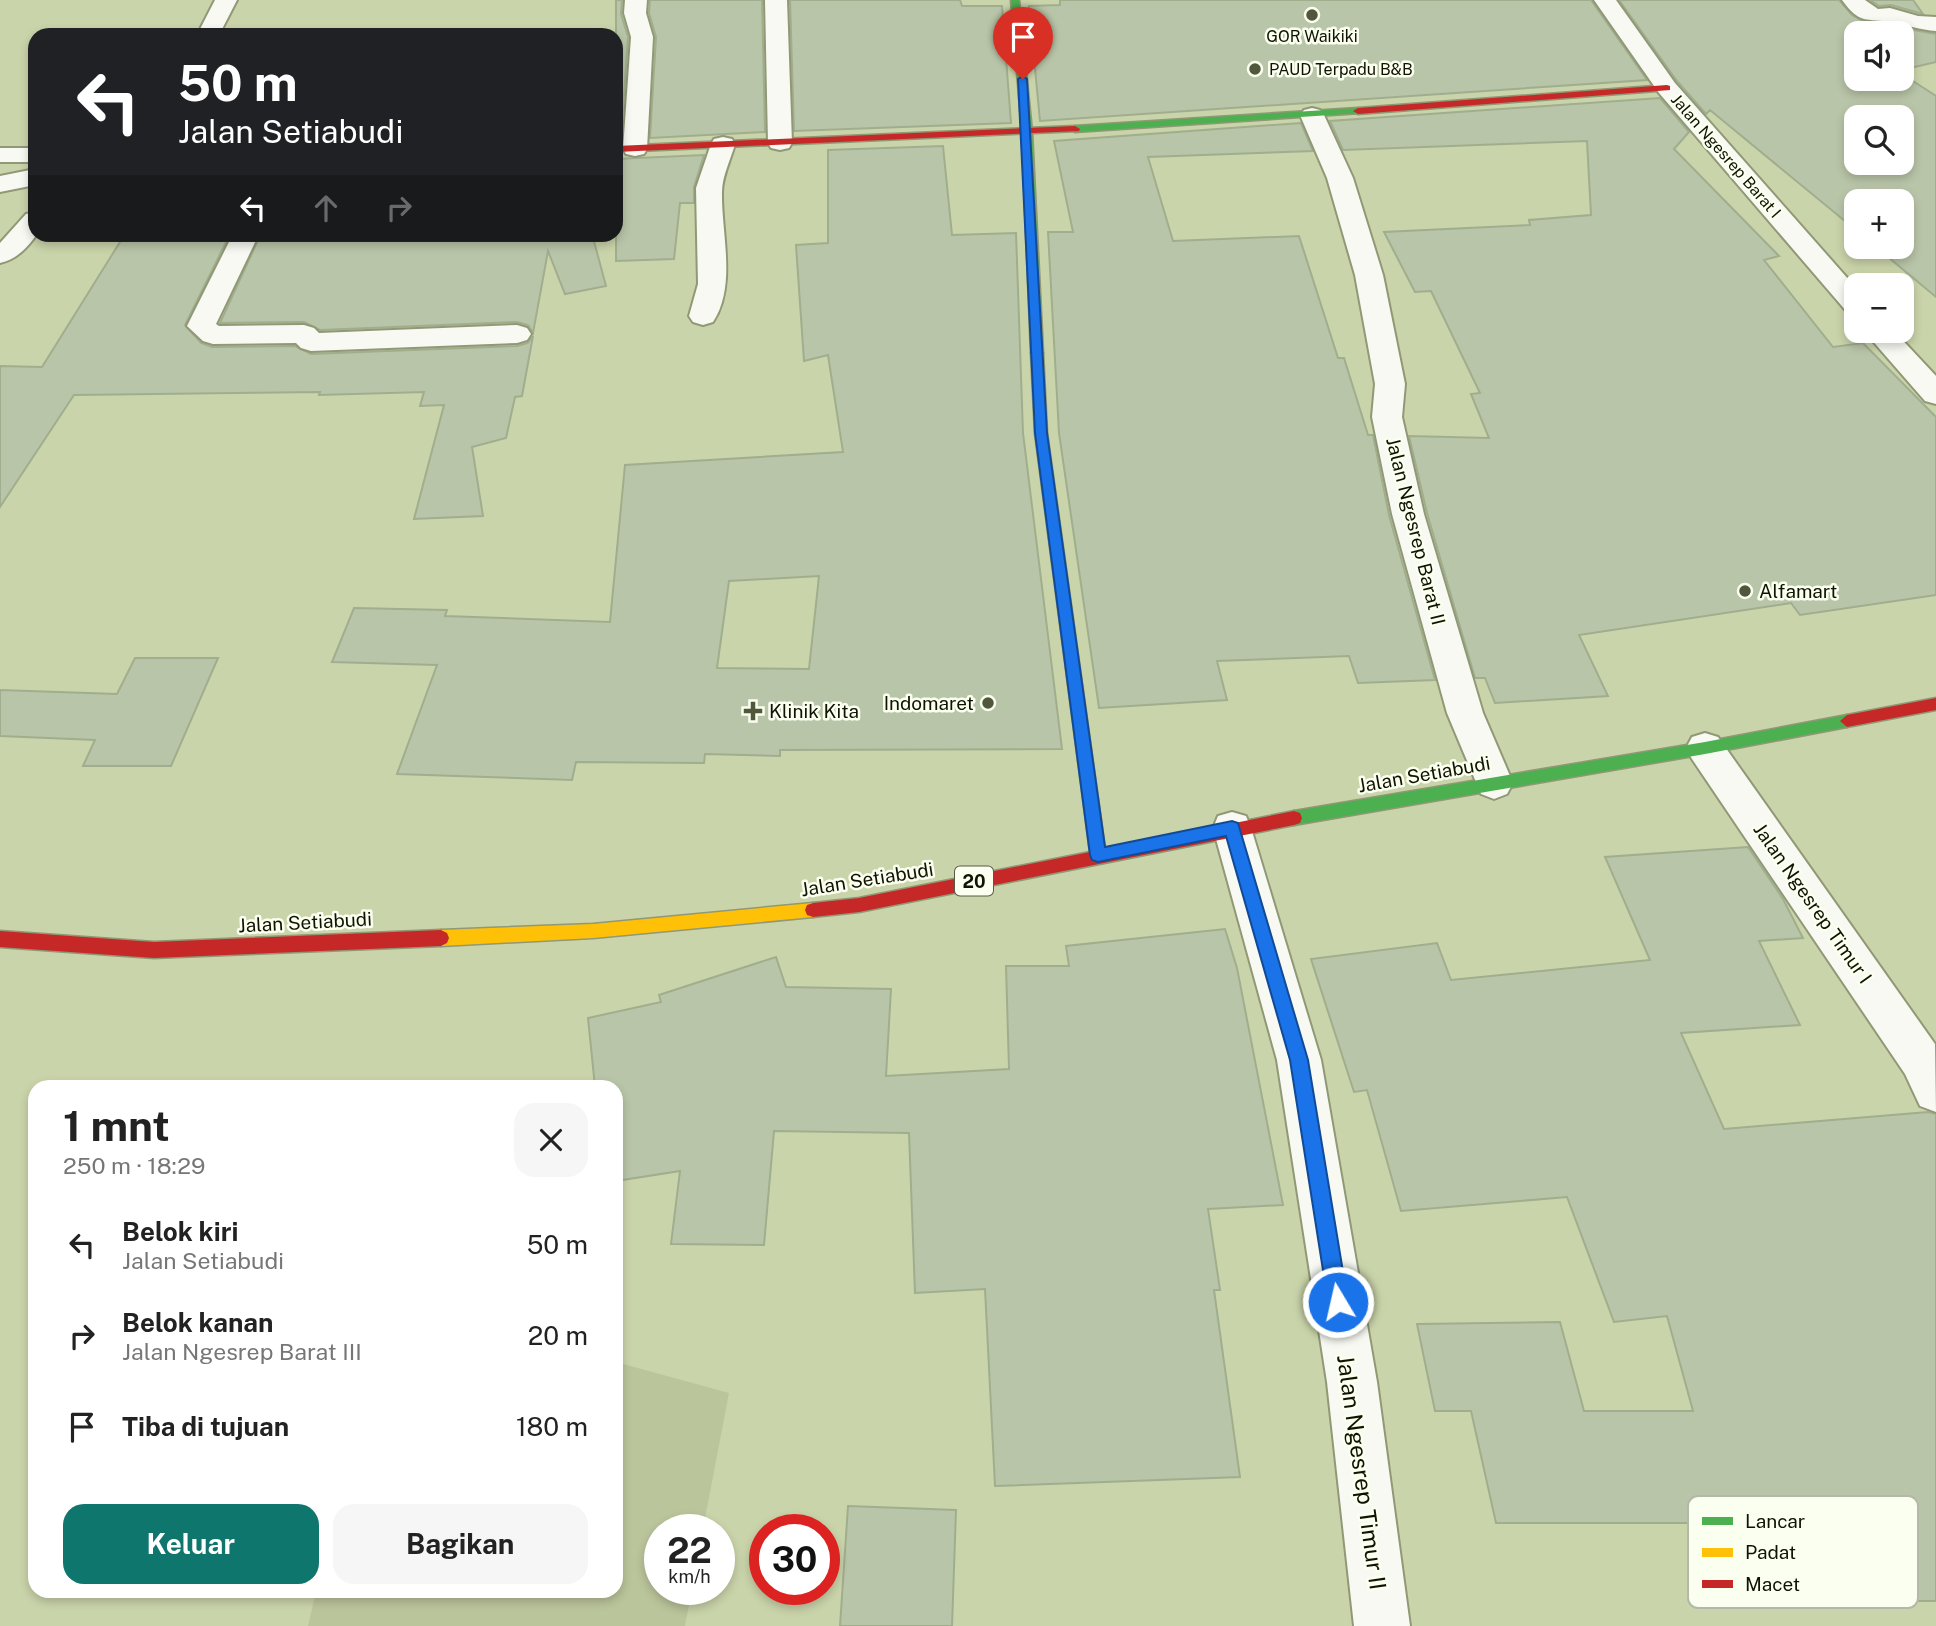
<!DOCTYPE html>
<html lang="id">
<head>
<meta charset="utf-8">
<style>
  :root { --surface:#fff; --page:#f6f6f6; --text:#222; --muted:#767676; --accent:#0f766e }
  body { margin:0; font-family:"Public Sans",sans-serif; background:var(--page); color:var(--text); height:100vh; display:flex; flex-direction:column; font-size:26px; white-space:nowrap }
  * { box-sizing:border-box; margin:0 }
  p { font-size:23px; color:var(--muted) }
  .icon { flex:none; width:38px; height:38px; fill:none; stroke:currentColor; stroke-width:2; stroke-linecap:round; stroke-linejoin:round }
  .map { position:relative; flex:1; overflow:hidden }
  .drawer { position:absolute; left:28px; top:1080px; width:595px; height:518px; display:flex; flex-direction:column; background:var(--surface); border-radius:21px; box-shadow:0 4px 10px #0003 }
  .drawer>* { flex:none }
  .top-card { position:absolute; left:28px; top:28px; width:595px; height:214px; border-radius:21px; box-shadow:0 4px 10px #0003; background:#202124; color:#fff; overflow:hidden }
  .controls { position:absolute; left:1844px; top:21px; display:grid; gap:14px }
  .controls a { display:grid; place-items:center; width:70px; height:70px; border-radius:14px; background:var(--surface); box-shadow:0 4px 10px #0003; font-size:35px }
  .speed { position:absolute; left:644px; top:1514px; display:flex; gap:14px; font-size:35px; font-weight:700; text-align:center }
  .speed>* { display:grid; place-content:center; width:91px; height:91px; border-radius:50%; background:var(--surface); box-shadow:0 4px 10px #0003; line-height:1 }
  .speed small { font-size:18px; font-weight:400 }
  .speed .limit { border:10px solid #d22; background:#fff; color:#111 }
  .pin { position:absolute; display:grid; place-items:center; width:60px; height:60px; color:#fff; margin:-72px -30px; border-radius:50% 50% 50% 0; rotate:-45deg; box-shadow:0 0 7px #0007 }
  .pin .icon { rotate:45deg }
  .me { position:absolute; width:77px; margin:-38px; rotate:351deg; stroke-linejoin:round; filter:drop-shadow(0 0 5px #0008) }
  .turn { display:flex; align-items:center; gap:24px; height:147px; padding:0 35px; font-size:32px }
  .turn .icon { width:91px; height:91px; stroke-width:2.5 }
  .turn b { display:block; font-size:49px; line-height:60px }
  .lanes { display:flex; align-items:center; height:66px; padding:0 35px; background:#0003; justify-content:center; gap:35px; direction:ltr }
  .lanes .off { opacity:.35 }
  .round { display:grid; place-items:center; flex:none; width:74px; height:74px; border-radius:21px; background:var(--page) }
  .headline { display:flex; align-items:center; justify-content:space-between; height:119px; padding:0 35px }
  h1 { font-size:42px; font-weight:700; line-height:52px }
  .button { display:flex; gap:14px; margin-top:auto; padding:14px 35px }
  .button a { flex:1; height:80px; border-radius:21px; background:var(--accent); color:#fff; font-size:28px; font-weight:700; line-height:80px; text-align:center }
  .button a+a { background:var(--page); color:var(--text) }
  ul { padding:0; list-style:none }
  li { display:flex; align-items:center; gap:21px; height:91px; padding:0 35px }
  li div { flex:1 }
  li b { display:block; font-size:26px }
  li em { font-style:normal }
  .map>svg:first-child { display:block }
  .green { fill:#bbc59b }
  .building { fill:#b9c5a8; stroke:#a0ae8e; stroke-width:2; fill-rule:evenodd }
  .lines { fill:none; stroke-linecap:round; stroke-linejoin:round }
  .street-casing { stroke:#909876; stroke-width:4 }
  .fast-casing { stroke:#909876; stroke-width:3 }
  .slow-casing { stroke:#909876; stroke-width:3 }
  .jam-casing { stroke:#909876; stroke-width:3 }
  .street { fill:#f7f9f2; fill-rule:evenodd }
  .fast { fill:#4caf50; fill-rule:evenodd }
  .slow { fill:#ffc107; fill-rule:evenodd }
  .jam { fill:#c62828; fill-rule:evenodd }
  .route { fill:#1a73e8; stroke:#114b97; stroke-width:2 }
  .poi-dot { fill:#50573b; stroke:#fbfff0; stroke-width:2.5 }
  .labels { text-anchor:middle; dominant-baseline:central; stroke-width:5; stroke-linejoin:round; paint-order:stroke }
  .far-poi-label { font-size:16px; fill:#0f1300; stroke:#fbfff0 }
  .far-street-label { font-size:16px; fill:#0f1300; stroke:#fbfff0 }
  .shield { fill:#fbfff0; stroke:#565a48; stroke-width:2 }
  .shield-label { font-size:18px; font-weight:bold; fill:#0f1300 }
  .street-label { font-size:19px; fill:#0f1300; stroke:#fbfff0 }
  .poi-label { font-size:19px; fill:#0f1300; stroke:#fbfff0; text-anchor:start }
  .near-street-label { font-size:23px; fill:#0f1300; stroke:#fbfff0 }
  .key { fill:#fbfff0; stroke:#b4b8a8; stroke-width:2 }
  .key-label { font-size:19px; fill:#0f1300 }
</style>
</head>
<body>
<div class="map">
<svg width="1936" height="1626" viewBox="0 0 1936 1626">
  <rect width="100%" height="100%" fill="#cad4aa"/>
  <path class="green" d="M616 1362 729 1393 703 1529 660 1530V1589H692L685 1626H308L316 1591H616Z"/>
  <path class="building" d="M616 0H622L621 14 628 37 621 139H616Z
    M650 0H762L765 132 650 138 656 37 649 13Z
    M790 0H960L962 6H1002L1011 123 794 131Z
    M1060 0H1591L1647 80 1040 121 1029 6 1060 5Z
    M1619 0H1839L1852 15 1863 21 1936 34V62L1902 70V33H1857V79H1902V74L1936 96V297L1876 247H1902V201H1857V231L1710 110 1706 114 1677 81ZM1857 117H1902V163H1857Z
    M1870 0H1913L1923 14 1891 5 1879 6Z
    M1660 98 1689 132 1674 149 1779 256 1764 260 1833 347 1863 343 1936 417V595L1800 615 1791 603 1579 635 1608 696 1495 703 1485 678H1475L1427 513 1409 436 1489 438 1471 394 1480 393 1431 291 1415 292 1384 232 1530 225 1529 220 1591 215 1587 141 1343 150 1330 121Z
    M1301 123 1313 151 1148 157 1173 241 1299 236 1338 358H1344L1368 435H1373L1389 515 1435 680 1358 683 1349 656 1217 661 1227 700 1099 708 1059 433 1048 232H1073L1054 141Z
    M943 146 952 235 1016 233 1023 433 1062 749 780 750V756L705 754 704 763 576 762 572 780 397 774 437 665 332 662 354 608 447 610 445 616 610 622 625 465 843 452 828 355 804 361 796 245 828 243V150ZM819 576 809 669 717 668 729 581Z
    M704 155 694 187V203H680L674 259 616 261V159Z
    M125 234H230L185 325 201 343 212 347 295 346 311 354 517 346 528 343 533 336 522 396 515 397 506 438 472 447 483 516 414 519 444 405 420 406 424 392 319 395 320 392 74 395 0 507V366L42 367Z
    M261 234H592L606 286 565 294 548 251 533 333 528 325 517 322 320 330 304 322 220 323Z
    M135 658H218L171 766H83L95 740 0 736V690L117 694Z
    M1748 847 1783 899 1803 938 1759 941 1800 1025 1681 1033 1724 1129 1928 1112 1936 1114V1601H1737L1714 1523H1496L1471 1411H1435L1417 1324 1560 1322 1584 1411H1693L1667 1316 1614 1322 1567 1197 1401 1211 1367 1090 1354 1092 1311 959 1437 943 1451 980 1650 960 1605 857Z
    M1225 929 1237 968 1283 1205 1208 1209 1220 1290H1214L1240 1477 995 1486 985 1289 915 1293 909 1133 774 1131 764 1245 671 1244 680 1171 616 1181V1087H595L588 1018 661 1002 659 995 776 957 786 987 891 989 886 1076 1009 1069 1006 966H1069L1066 946Z
    M848 1506 956 1510 952 1626H840Z"/>
  <g class="lines">
    <defs>
      <path id="street" d="M215 0H237L219 35H197Z
        M625 0H647L646 13 653 37 647 149 644 154 635 156 626 154 623 149 631 37 624 13Z
        M765 0H787L792 143 789 148 780 150 771 148 768 143Z
        M1594 0H1616L1675 83 1857 289V314L1847 312 1659 93Z
        M1842 0H1865L1878 9 1890 8 1918 16 1936 17V31C1920 30 1907 25 1891 22 1866 18 1860 25 1842 0Z
        M1312 108 1320 110 1324 115 1353 178 1383 275 1405 384 1402 417 1424 514 1483 713 1513 783 1507 794 1494 799 1481 794 1447 713 1392 514 1372 417 1375 384 1355 275 1327 178 1300 115 1304 110Z
        M723 137 732 139 735 144C731 159 722 176 722 192 721 232 737 286 713 322L703 325 693 322 689 316 698 284 696 188 711 144 714 139Z
        M0 148H35V162H0Z
        M35 169V185L0 192V176Z
        M35 212V234H37C27 248 17 259 0 263V243L26 214Z
        M233 234H259L216 324 219 326 304 325 314 328 319 333 517 325 527 328 531 334 527 340 517 343 311 351 301 348 296 343 213 344 203 341 187 326Z
        M1864 331H1894L1936 376V404L1925 401Z
        M1705 733 1718 737 1935 1044 1936 1112 1920 1106 1905 1074 1692 759 1686 748 1692 737Z
        M1232 812 1246 816 1251 828 1321 1060 1377 1382 1410 1626H1354L1327 1382 1277 1060 1213 828 1218 816Z"/>
      <path id="fast" d="M1011 0H1019L1032 132 1043 353 1037 357 1031 353 1022 132Z
        M1358 108 1361 109V113L1075 132 1070 129 1075 126Z
        M1847 715 1854 721 1847 727 1705 754 1294 825 1288 823 1286 818 1288 813 1294 811 1705 742Z"/>
      <path id="slow" d="M813 903 819 905 821 910 819 915 813 917 593 938 441 946 435 943 433 938 435 933 441 930 593 924Z"/>
      <path id="jam" d="M1667 85 1670 86V90L1358 114 1353 111 1358 108Z
        M1075 126 1080 129 1079 131 616 152V146Z
        M1037 349 1043 353 1047 433 1105 849 1294 811 1300 813 1302 818 1300 823 1294 825 859 912 813 917 807 915 805 910 807 905 813 903 859 898 1090 852 1035 433 1031 353Z
        M1936 698V710L1847 727 1840 721 1847 715Z
        M441 930 447 933 449 938 447 943 441 946 154 958 0 947V931L154 942Z"/>
    </defs>
    <use href="#street" class="street-casing"/>
    <use href="#fast" class="fast-casing"/>
    <use href="#slow" class="slow-casing"/>
    <use href="#jam" class="jam-casing"/>
    <use href="#street" class="street"/>
    <use href="#fast" class="fast"/>
    <use href="#slow" class="slow"/>
    <use href="#jam" class="jam"/>
  </g>
  <path class="route" d="M1023 76 1027 79 1047 433 1105 847 1232 821 1238 823 1308 1060 1348 1302 1346 1309 1338 1312 1331 1309 1328 1302 1290 1060 1226 836 1098 862 1092 860 1090 855 1035 433 1018 79Z"/>
  <g class="poi-dot">
    <circle cx="1312" cy="15" r="7"/>
    <circle cx="1255" cy="69" r="7"/>
    <circle cx="1745" cy="591" r="7"/>
    <circle cx="988" cy="703" r="7"/>
    <path d="M749.5 700.5h7v7h7v7h-7v7h-7v-7h-7v-7h7z"/>
  </g>
  <g class="labels">
    <g class="far-poi-label">
      <text x="1312" y="36">GOR Waikiki</text>
      <text x="1269" y="69" text-anchor="start">PAUD Terpadu B&amp;B</text>
    </g>
    <g class="far-street-label">
      <text transform="translate(1726 156) rotate(49)">Jalan Ngesrep Barat I</text>
    </g>
    <rect class="shield" x="955" y="866.5" width="38" height="29" rx="5"/>
    <g class="shield-label">
      <text x="974" y="881">20</text>
    </g>
    <g class="street-label">
      <text transform="translate(1416 531) rotate(76)">Jalan Ngesrep Barat II</text>
      <text transform="translate(1424 774) rotate(-10)">Jalan Setiabudi</text>
      <text transform="translate(867 879) rotate(-9)">Jalan Setiabudi</text>
      <text transform="translate(1813 903) rotate(55)">Jalan Ngesrep Timur I</text>
      <text transform="translate(305 922) rotate(-3)">Jalan Setiabudi</text>
    </g>
    <g class="poi-label">
      <text x="1759" y="591">Alfamart</text>
      <text x="974" y="703" text-anchor="end">Indomaret</text>
      <text x="769" y="711">Klinik Kita</text>
    </g>
    <g class="near-street-label">
      <text transform="translate(1362 1472) rotate(82)">Jalan Ngesrep Timur II</text>
    </g>
  </g>
  <rect x="1688" y="1496" width="230" height="112" rx="10" class="key"/>
  <rect x="1702" y="1517" width="31" height="8" fill="#4caf50"/>
  <rect x="1702" y="1548" width="31" height="9" fill="#ffc107"/>
  <rect x="1702" y="1580" width="31" height="8" fill="#c62828"/>
  <g class="key-label">
    <text x="1745" y="1528">Lancar</text>
    <text x="1745" y="1559">Padat</text>
    <text x="1745" y="1591">Macet</text>
  </g>
</svg>
<div class="controls">
<a><svg class="icon" aria-label="sound" viewBox="0 0 24 24"><path d="M4 9h4l5-4v14l-5-4H4zM17 9q2 3 0 6"/></svg></a>
<a><svg class="icon" aria-label="search" viewBox="0 0 24 24"><circle cx="10" cy="10" r="6"/><path d="M15 15l6 6"/></svg></a>
<a>+</a>
<a>−</a>
</div>
<div class="speed"><div>22<small>km/h</small></div><div class="limit">30</div></div>
<div class="pin" style="left:1023px;top:79px;background:#d93025"><svg class="icon" aria-label="arrive" viewBox="0 0 24 24"><path d="M6 21V4h12l-3 4 3 4H6"/></svg></div>
<svg class="me" style="left:1338px;top:1302px" viewBox="-20 -20 40 40"><circle r="17" fill="#1a73e8" stroke="#fff" stroke-width="3"/><path d="M0-11L8 9 0 5-8 9z" fill="#fff"/></svg>
<div class="top-card">
<div class="turn"><svg class="icon" aria-label="left" viewBox="0 0 24 24"><path d="M17 20v-9H6M10 6l-5 5 5 5"/></svg><div><b>50 m</b>Jalan Setiabudi</div></div>
<div class="lanes"><svg class="icon" aria-label="left" viewBox="0 0 24 24"><path d="M17 20v-9H6M10 6l-5 5 5 5"/></svg><svg class="icon off" aria-label="ahead" viewBox="0 0 24 24"><path d="M12 20V5M6 11l6-6 6 6"/></svg><svg class="icon off" aria-label="right" viewBox="0 0 24 24"><path d="M7 20v-9h11M14 6l5 5-5 5"/></svg></div>
</div>
<section class="drawer">
<div class="headline"><div><h1>1 mnt</h1><p>250 m · 18:29</p></div><a class="round"><svg class="icon" aria-label="close" viewBox="0 0 24 24"><path d="M6 6l12 12M18 6L6 18"/></svg></a></div>
<ul>
<li><svg class="icon" aria-label="left" viewBox="0 0 24 24"><path d="M17 20v-9H6M10 6l-5 5 5 5"/></svg><div><b>Belok kiri</b><p>Jalan Setiabudi</p></div><em>50 m</em></li>
<li><svg class="icon" aria-label="right" viewBox="0 0 24 24"><path d="M7 20v-9h11M14 6l5 5-5 5"/></svg><div><b>Belok kanan</b><p>Jalan Ngesrep Barat III</p></div><em>20 m</em></li>
<li><svg class="icon" aria-label="arrive" viewBox="0 0 24 24"><path d="M6 21V4h12l-3 4 3 4H6"/></svg><div><b>Tiba di tujuan</b></div><em>180 m</em></li>
</ul>
<div class="button"><a>Keluar</a><a>Bagikan</a></div>
</section>
</div>
</body>
</html>
